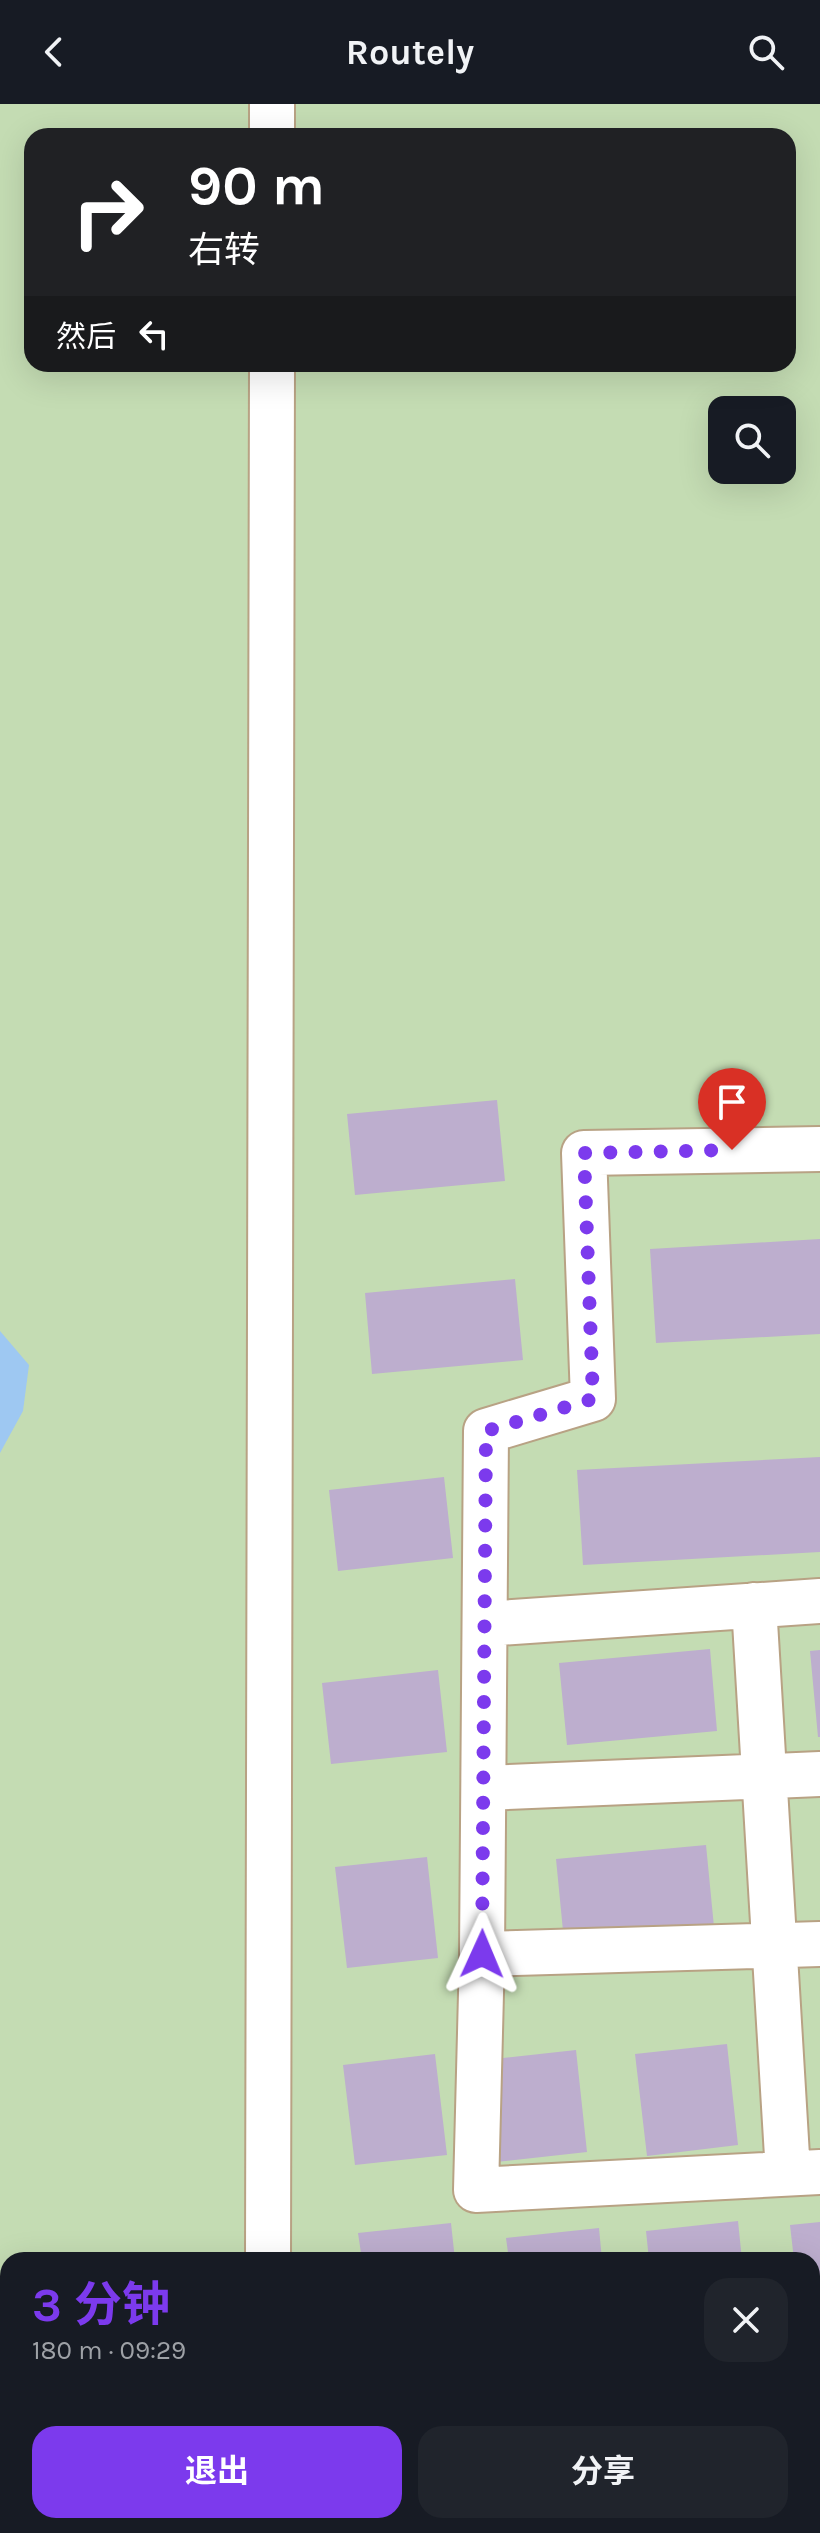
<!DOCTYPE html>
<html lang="zh">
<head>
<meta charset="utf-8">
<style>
  :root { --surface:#171b24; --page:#20242c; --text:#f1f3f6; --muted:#9ea1a6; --accent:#7c3aed }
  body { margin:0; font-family:Karla,"Noto Sans SC",sans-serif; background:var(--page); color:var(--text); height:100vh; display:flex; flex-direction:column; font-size:30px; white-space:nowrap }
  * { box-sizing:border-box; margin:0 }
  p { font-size:26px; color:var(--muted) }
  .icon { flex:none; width:44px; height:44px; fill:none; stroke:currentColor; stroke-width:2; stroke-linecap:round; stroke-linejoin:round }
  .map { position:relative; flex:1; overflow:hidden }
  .side { position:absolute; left:0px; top:2148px; width:820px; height:282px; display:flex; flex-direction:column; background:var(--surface); border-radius:24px 24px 0 0; box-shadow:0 8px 32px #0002 }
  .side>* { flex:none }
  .top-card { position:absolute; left:24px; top:24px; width:772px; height:244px; border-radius:24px; box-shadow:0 8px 32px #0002; background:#202124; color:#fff; overflow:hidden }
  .controls { position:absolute; left:708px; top:292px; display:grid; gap:16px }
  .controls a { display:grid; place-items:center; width:88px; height:88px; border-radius:16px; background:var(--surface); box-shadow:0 8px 32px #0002; font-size:40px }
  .pin { position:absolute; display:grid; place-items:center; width:68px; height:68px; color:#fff; margin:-82px -34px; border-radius:50% 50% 50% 0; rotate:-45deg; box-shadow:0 0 8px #0007 }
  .pin .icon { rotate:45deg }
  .me { position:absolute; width:88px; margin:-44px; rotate:1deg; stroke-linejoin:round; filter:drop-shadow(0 0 6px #0008) }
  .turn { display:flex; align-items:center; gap:28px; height:168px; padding:0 32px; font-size:36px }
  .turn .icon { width:104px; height:104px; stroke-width:2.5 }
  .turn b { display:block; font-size:56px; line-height:68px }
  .then { display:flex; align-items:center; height:76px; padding:0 32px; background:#0003; gap:16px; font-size:30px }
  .round { display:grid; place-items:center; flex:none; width:84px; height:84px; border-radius:24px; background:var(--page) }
  .summary { display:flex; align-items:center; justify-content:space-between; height:136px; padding:0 32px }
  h1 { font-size:48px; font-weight:700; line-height:60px; color:var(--accent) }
  .button { display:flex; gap:16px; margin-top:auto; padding:16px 32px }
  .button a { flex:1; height:92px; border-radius:24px; background:var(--accent); color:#fff; font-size:32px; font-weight:700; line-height:92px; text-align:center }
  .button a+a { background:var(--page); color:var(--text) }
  header { display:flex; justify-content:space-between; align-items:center; height:104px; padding:0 32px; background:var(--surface); font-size:36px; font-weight:700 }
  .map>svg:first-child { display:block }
  .green { fill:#c4dcb3; fill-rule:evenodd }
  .water { fill:#9ec8f2 }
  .building { fill:#bdaece }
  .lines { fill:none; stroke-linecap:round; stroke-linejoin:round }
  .minor-casing { stroke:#b8a284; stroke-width:48 }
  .minor { stroke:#fff; stroke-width:44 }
  .route { stroke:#7c3aed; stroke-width:14; stroke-dasharray:0 25.2 }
</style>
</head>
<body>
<header><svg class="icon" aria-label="back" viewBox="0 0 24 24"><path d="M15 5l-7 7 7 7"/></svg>Routely<svg class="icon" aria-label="search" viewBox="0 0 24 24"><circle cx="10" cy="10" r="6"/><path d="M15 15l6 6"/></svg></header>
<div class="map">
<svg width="820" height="2429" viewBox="0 0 820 2429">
  <rect width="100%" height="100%" fill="#fbe9d0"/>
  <path class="green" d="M0 0H820V2429H0ZM32 32H788V260H32ZM722 306H782V366H722ZM8 2156H812V2422H8Z"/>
  <path class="water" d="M0 1227 29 1261 23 1307 0 1349Z"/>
  <path class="building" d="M497 996 505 1077 355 1091 347 1010Z
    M820 1135V1230L656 1239 650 1145Z
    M515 1175 523 1256 372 1270 365 1189Z
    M820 1353V1448L583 1461 577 1366Z
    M444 1373 453 1454 338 1467 329 1386Z
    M710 1545 717 1627 567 1641 559 1559Z
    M820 1546V1633H818L810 1547Z
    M438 1566 447 1648 331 1660 322 1579Z
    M706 1741 714 1823 564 1837 556 1755Z
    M427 1753 438 1854 347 1864 335 1763Z
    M727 1940 738 2041 647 2052 635 1950Z
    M576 1946 587 2048 496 2058 484 1956Z
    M435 1950 447 2051 355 2061 343 1961Z
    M738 2117 742 2156H649L646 2127Z
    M820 2118V2221H812V2156H794L790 2121Z
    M451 2119 455 2156H362L358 2129Z
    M599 2124 602 2156H509L506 2134Z"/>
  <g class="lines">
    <defs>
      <path id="minor" d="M272 32V0
        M820 1045 584 1049 593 1295 486 1327 482 1850 476 2086 820 2068
        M754 1501 788 2069
        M485 1520 820 1497
        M484 1684 820 1670
        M482 1850 820 1840
        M268 2156 272 260
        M812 2321 820 2320
        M0 2348 8 2347
        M278 2422 279 2429"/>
    </defs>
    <use href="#minor" class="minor-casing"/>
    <use href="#minor" class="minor"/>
  </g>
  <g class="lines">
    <path class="route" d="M482 1850 486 1327 593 1295 584 1049 732 1046"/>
  </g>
</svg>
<div class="controls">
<a><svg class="icon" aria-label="search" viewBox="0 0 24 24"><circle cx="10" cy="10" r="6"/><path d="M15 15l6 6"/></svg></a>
</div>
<div class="pin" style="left:732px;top:1046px;background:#d93025"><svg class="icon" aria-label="arrive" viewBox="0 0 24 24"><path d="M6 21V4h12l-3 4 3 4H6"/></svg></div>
<svg class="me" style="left:482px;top:1850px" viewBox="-20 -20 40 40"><path d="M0-17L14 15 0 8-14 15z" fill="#7c3aed" stroke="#fff" stroke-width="4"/></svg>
<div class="top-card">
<div class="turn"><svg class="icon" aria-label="right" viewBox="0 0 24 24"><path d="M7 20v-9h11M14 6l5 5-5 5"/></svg><div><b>90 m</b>右转</div></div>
<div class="then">然后<svg class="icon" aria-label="left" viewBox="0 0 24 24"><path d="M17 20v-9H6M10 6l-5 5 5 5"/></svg></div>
</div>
<section class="side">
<div class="summary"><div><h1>3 分钟</h1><p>180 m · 09:29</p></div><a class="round"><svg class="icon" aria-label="close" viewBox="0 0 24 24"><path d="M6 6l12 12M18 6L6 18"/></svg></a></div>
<div class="button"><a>退出</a><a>分享</a></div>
</section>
</div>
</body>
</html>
